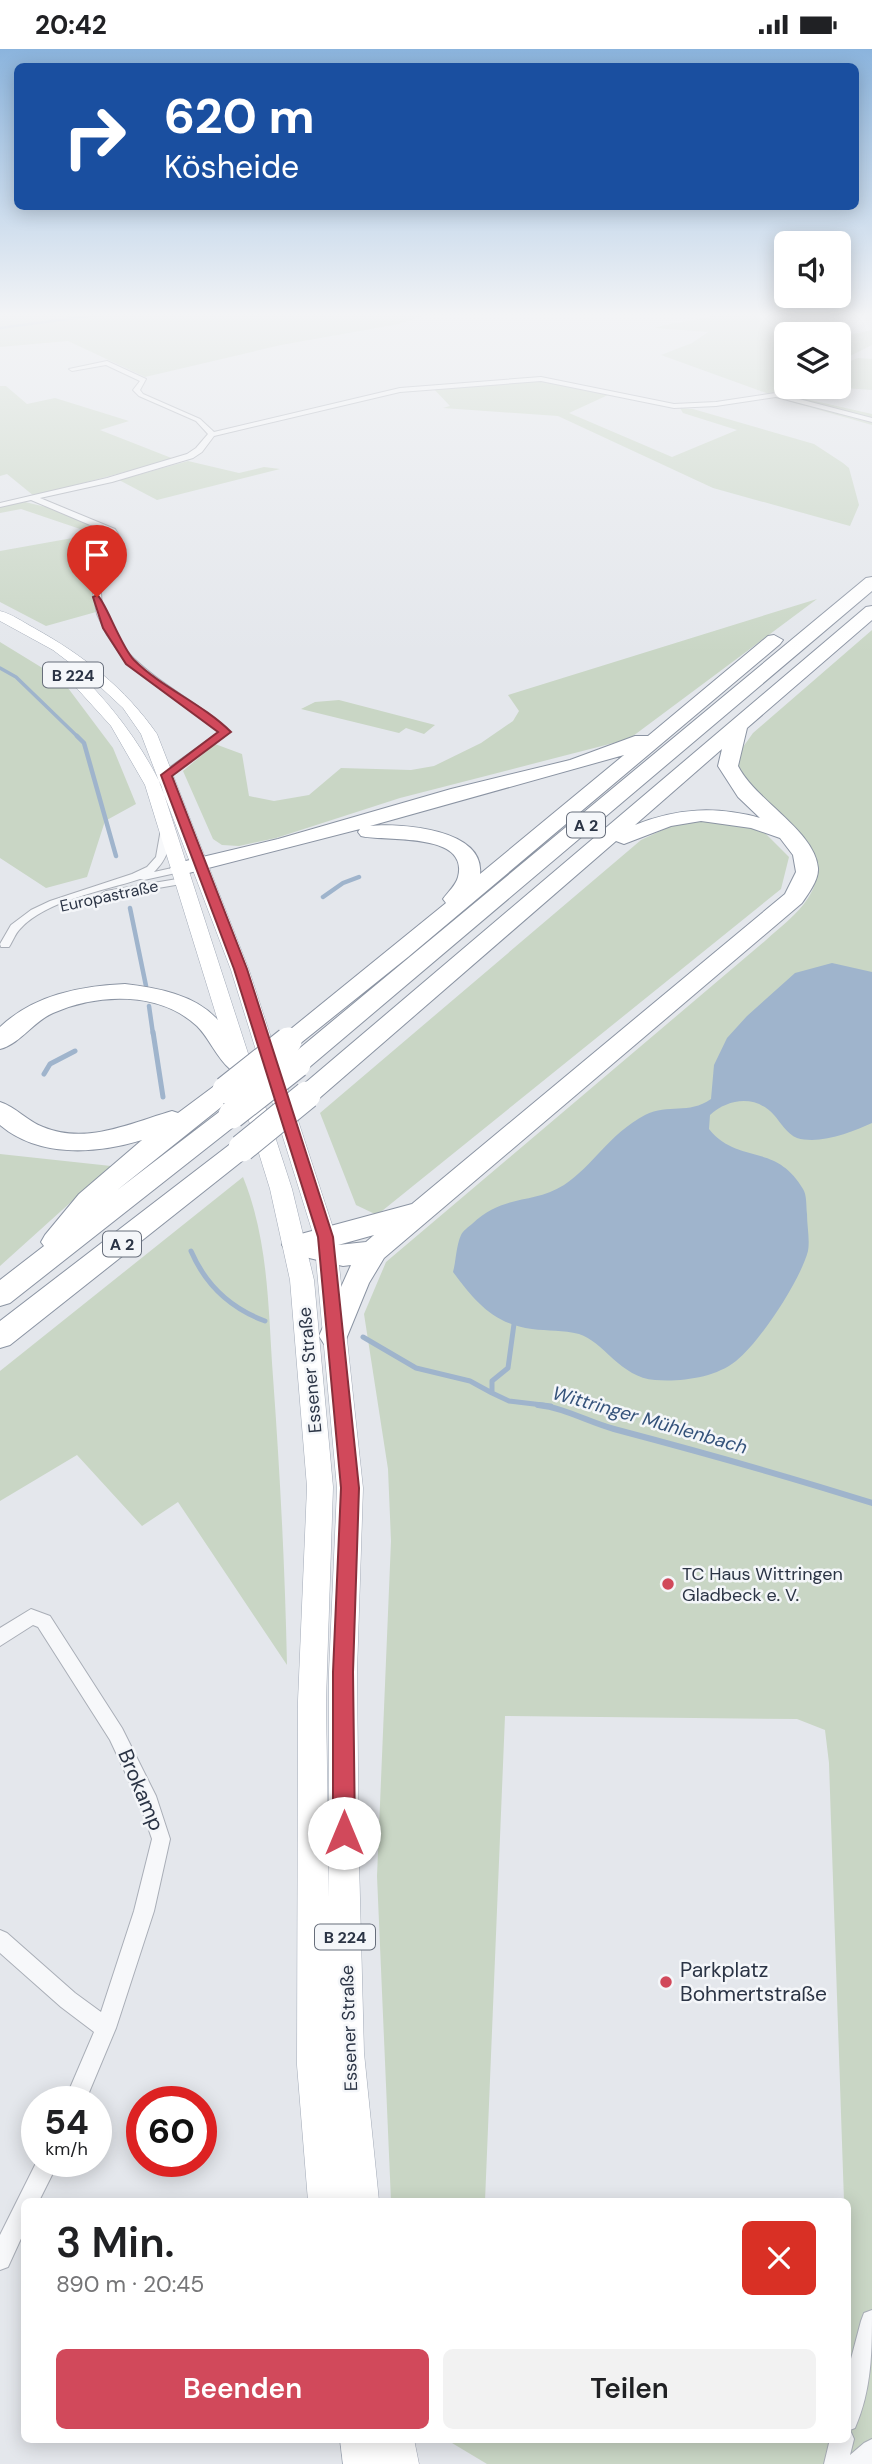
<!DOCTYPE html>
<html lang="de">
<head>
<meta charset="utf-8">
<style>
  :root { --surface:#fff; --page:#f2f2f2; --text:#202124; --muted:#757577; --accent:#d1495b }
  body { margin:0; font-family:"DM Sans",sans-serif; background:var(--page); color:var(--text); height:100vh; display:flex; flex-direction:column; font-size:26px; white-space:nowrap }
  * { box-sizing:border-box; margin:0 }
  p { font-size:23px; color:var(--muted) }
  .icon { flex:none; width:38px; height:38px; fill:none; stroke:currentColor; stroke-width:2; stroke-linecap:round; stroke-linejoin:round }
  .map { position:relative; flex:1; overflow:hidden }
  .drawer { position:absolute; left:21px; top:2149px; width:830px; height:245px; display:flex; flex-direction:column; background:var(--surface); border-radius:10px; box-shadow:0 4px 18px #0003 }
  .drawer>* { flex:none }
  .banner { position:absolute; left:14px; top:14px; width:845px; height:147px; border-radius:10px; box-shadow:0 4px 18px #0003; background:#1a4fa0; color:#fff; overflow:hidden }
  .buttons { position:absolute; left:774px; top:182px; display:grid; gap:14px }
  .buttons a { display:grid; place-items:center; width:77px; height:77px; border-radius:10px; background:var(--surface); box-shadow:0 4px 18px #0003; font-size:35px }
  .speed { position:absolute; left:21px; top:2037px; display:flex; gap:14px; font-size:35px; font-weight:700; text-align:center }
  .speed>* { display:grid; place-content:center; width:91px; height:91px; border-radius:50%; background:var(--surface); box-shadow:0 4px 18px #0003; line-height:1 }
  .speed small { font-size:18px; font-weight:400 }
  .speed .limit { border:10px solid #d22; background:#fff; color:#111 }
  .pin { position:absolute; display:grid; place-items:center; width:60px; height:60px; color:#fff; margin:-72px -30px; border-radius:50% 50% 50% 0; rotate:-45deg; box-shadow:0 0 7px #0007 }
  .pin .icon { rotate:45deg }
  .me { position:absolute; width:77px; margin:-38px; rotate:0deg; stroke-linejoin:round; filter:drop-shadow(0 0 5px #0008) }
  .turn { display:flex; align-items:center; gap:24px; height:147px; padding:0 35px; font-size:32px }
  .turn .icon { width:91px; height:91px; stroke-width:2.5 }
  .turn b { display:block; font-size:49px; line-height:60px }
  .round { display:grid; place-items:center; flex:none; width:74px; height:74px; border-radius:10px; background:var(--page) }
  .overview { display:flex; align-items:center; justify-content:space-between; height:119px; padding:0 35px }
  h1 { font-size:42px; font-weight:600; line-height:52px }
  .action { display:flex; gap:14px; margin-top:auto; padding:14px 35px }
  .action a { flex:1; height:80px; border-radius:10px; background:var(--accent); color:#fff; font-size:28px; font-weight:600; line-height:80px; text-align:center }
  .action a+a { background:var(--page); color:var(--text) }
  .status { display:flex; justify-content:space-between; align-items:center; height:49px; padding:0 35px; background:var(--surface); direction:ltr }
  .status svg { height:19px; fill:currentColor }
  .map>svg:first-child { display:block }
  .green { fill:#c9d6c5 }
  .water { fill:#9fb4cc }
  .lines { fill:none; stroke-linecap:round; stroke-linejoin:round }
  .stream-far4 { stroke:#9fb4cc; stroke-width:2.5 }
  .stream-far3 { stroke:#9fb4cc; stroke-width:3.5 }
  .stream-far2 { stroke:#9fb4cc; stroke-width:4.5 }
  .stream-far1 { stroke:#9fb4cc; stroke-width:5 }
  .stream { stroke:#9fb4cc; stroke-width:6 }
  .minor-casing { stroke:#a9aeb7; stroke-width:2 }
  .primary-casing { stroke:#a3abb8; stroke-width:1 }
  .motorway-casing { stroke:#8b94a3; stroke-width:2 }
  .minor { fill:#f7f8fa; fill-rule:evenodd }
  .primary { fill:#fff; fill-rule:evenodd }
  .motorway { fill:#fff; fill-rule:evenodd }
  .motorway-bridge-casing { stroke:#8b94a3; stroke-width:29; stroke-linecap:butt }
  .motorway-bridge { stroke:#fff; stroke-width:27 }
  .route { fill:#d1495b; stroke:#882f3b; stroke-width:2 }
  .poi-dot { fill:#d1495b; stroke:#f4f6f9; stroke-width:2.5 }
  .labels { text-anchor:middle; dominant-baseline:central; stroke-width:5; stroke-linejoin:round; paint-order:stroke }
  .shield { fill:#f4f6f9; stroke:#676e7b; stroke-width:2 }
  .shield-label { font-size:16px; font-weight:bold; fill:#2b3445 }
  .far-street-label { font-size:16px; fill:#2b3445; stroke:#f4f6f9 }
  .street-label { font-size:18px; fill:#2b3445; stroke:#f4f6f9 }
  .poi-label { font-size:18px; fill:#2b3445; stroke:#f4f6f9; text-anchor:start }
  .water-label { font-size:19px; font-style:italic; fill:#34527a; stroke:#f4f6f9 }
  .near-street-label { font-size:21px; fill:#2b3445; stroke:#f4f6f9 }
  .near-poi-label { font-size:21px; fill:#2b3445; stroke:#f4f6f9; text-anchor:start }
</style>
</head>
<body>
<div class="status"><b>20:42</b><svg viewBox="0 0 49 12"><path d="M0 12V9h3v3zM5 12V6h3v6zM10 12V3h3v9zM15 12V0h3v12zM26 1h20v11H26zM47 4h2v5h-2z"/></svg></div>
<div class="map">
<svg width="872" height="2415" viewBox="0 0 872 2415">
  <rect width="100%" height="100%" fill="#e4e7ec"/>
  <path class="green" d="M0 266H426L399 275 281 296 145 328 68 292 0 298Z
    M715 266 785 269 849 286 872 281V296L838 313V285H786V338H793L769 345 661 306 692 294 708 283 655 279C675 272 694 273 715 266Z
    M858 309 872 310V341L831 338H838V317Z
    M541 331 608 346 569 364 672 408 737 381 683 364 680 359 693 360 814 395 843 414 849 419 859 456 850 477 713 439 558 367 443 359 450 357 432 338Z
    M0 337H6L27 355 55 349 129 372 100 381 174 410 34 447 7 425 0 427Z
    M788 346 872 365V376L788 352 793 349Z
    M188 412 239 424 264 418 280 420 157 451 119 431Z
    M25 453 46 458 110 484 112 491 92 537 96 563 46 577 0 553V502L95 485 21 460 0 464V458Z
    M817 550 629 690 400 749 276 789 239 797 222 796 213 790 183 722 215 695 242 705 249 747 274 752 309 746 341 719 411 721 434 717 481 694 513 672 519 662 508 646Z
    M872 581V2415H487L447 2391 847 2390V2152H844L829 1714 825 1681 797 1670 505 1667 485 2152H391L377 1827 391 1492 388 1420 364 1265 386 1213 765 892C779 879 798 865 808 849 843 797 766 762 742 727 738 721 738 712 738 705L753 684Z
    M0 593 62 631 113 699 136 755 105 772 87 828 46 839 0 809Z
    M339 651 435 676 424 685 406 679 399 684 301 660 315 653Z
    M722 769 762 781 789 808 781 840 377 1166 356 1156 320 1064 641 791 671 777Z
    M0 1105 111 1117 0 1217Z
    M243 1128C269 1192 268 1260 273 1328 280 1424 285 1519 287 1616L178 1453 142 1477 77 1406 0 1452V1322Z"/>
  <path class="water" d="M832 914 872 923V1074C852 1083 820 1096 797 1089 787 1085 781 1074 774 1066 756 1046 729 1049 710 1066L709 1080C738 1116 776 1093 803 1140 807 1146 806 1157 807 1165 807 1177 810 1191 808 1202 800 1232 760 1293 736 1312 715 1329 680 1333 655 1331 621 1329 603 1292 579 1285 563 1281 548 1282 532 1280 493 1275 475 1252 453 1223 456 1212 456 1197 461 1186 463 1182 468 1178 472 1175 505 1144 532 1156 564 1136 593 1117 609 1085 645 1066 669 1054 688 1066 711 1050L714 1016 727 989 747 967 795 924Z"/>
  <g class="lines">
    <path class="stream-far4" d="M0 279 97 266"/>
    <path class="stream-far3" d="M0 619 16 628 79 689"/>
    <path class="stream-far2" d="M77 687 84 694 116 807
      M323 848 343 834 359 828
      M130 859 146 937
      M149 957 153 985"/>
    <path class="stream-far1" d="M153 983 163 1048
      M44 1025 50 1015 75 1002
      M191 1202C206 1237 230 1259 265 1272
      M514 1275 508 1319 492 1332V1344L509 1352 551 1357
      M363 1288 416 1319 470 1332 492 1344"/>
    <path class="stream" d="M538 1356C565 1359 588 1373 614 1380 701 1403 787 1427 872 1454"/>
    <defs>
      <path id="minor" d="M107 312 146 330 140 341 143 345 200 370 214 383 400 339 541 328 674 355 716 353 776 344 872 369V373L776 348 716 357 674 359 541 332 400 343 214 387 202 403 193 409 112 433 40 449 115 480 120 488C115 506 101 525 101 544 102 612 190 643 230 683L166 729 161 726 162 724 219 683 127 615 107 586 97 565 93 544 94 534 112 488 109 484 31 451 0 458V454L107 429 187 405 196 399 208 385 196 372 139 347 133 341 140 332 106 316 72 322 69 320Z
        M166 777 171 780C170 798 168 809 154 823L181 817 185 818V822L144 831 140 830C104 842 46 851 20 880 15 885 13 892 9 898H1L0 895 11 876 31 861 50 852 132 825 147 818 156 808 161 780Z
        M183 829 187 830V834L106 848 101 845 106 842Z
        M31 1560 50 1567 122 1679 156 1747 170 1790 154 1862 116 1979 85 2053H64L94 1983 61 1958 0 1904V1881L7 1884 75 1944 101 1963 134 1862 152 1790 140 1755 110 1691 38 1578 33 1576 0 1597V1579Z
        M37 2112H59L39 2152H24V2183L8 2218 0 2221V2186Z
        M872 2261C872 2302 872 2340 855 2379L850 2381 854 2390 850 2406 864 2394 872 2390V2415H824L830 2390H847V2325L861 2272 864 2264Z"/>
      <path id="primary" d="M0 562C12 565 23 573 34 579 83 606 125 639 157 685L249 921 336 1188 363 1439 357 1623 359 1811 364 2004 379 2152H308L297 2016 298 1652 307 1438 290 1231 270 1140 145 736 111 677 63 624V618H73C109 653 139 691 161 736L292 1140 314 1231 333 1438 326 1652 329 1849V1623L337 1439 314 1188 231 921 141 685 123 659 95 633 53 601 0 572Z
        M340 2390H414L419 2415H343Z"/>
      <path id="motorway" d="M872 528V542L306 1021H288L285 1015 288 1009 866 529Z
        M872 557V571L747 679 738 717C755 751 815 782 818 819 819 831 808 845 802 854L384 1209 369 1234 344 1295 334 1298 324 1295 319 1287 351 1216 343 1217 288 1204 282 1196 286 1189 412 1155 785 845 796 823 793 806 780 789 751 779 701 772 671 777 624 795 616 792 316 1052H298L294 1046 298 1040 866 558ZM722 700 718 717 738 748 760 769C716 757 677 759 635 776ZM374 1186 366 1193 338 1196Z
        M774 586 783 591 780 595 408 908 297 997H279L276 992 446 854 443 850C448 843 456 836 458 828 470 782 383 793 361 787L358 783 360 780 181 826 170 820 173 815 278 790 451 740 570 711 635 687H648L768 587ZM624 706 480 825C485 780 401 774 370 777Z
        M125 935C157 939 194 945 217 970 229 982 234 998 248 1008L251 1014 248 1020H230C216 1008 210 990 197 977 159 942 98 944 53 964 34 972 20 995 0 1000V978C34 946 80 937 125 935Z
        M226 1033 235 1035 239 1041 235 1047 116 1142 223 1060 232 1057 241 1060 245 1066 241 1072 10 1254 0 1257V1231L44 1197 41 1193 45 1186 79 1145 142 1091C96 1105 39 1109 0 1076V1053C16 1058 27 1072 43 1078 86 1096 131 1074 172 1062L178 1064 217 1035Z
        M242 1090 251 1093 255 1099 251 1105 10 1296 0 1299V1272L233 1093Z"/>
    </defs>
    <use href="#minor" class="minor-casing"/>
    <use href="#primary" class="primary-casing"/>
    <use href="#motorway" class="motorway-casing"/>
    <use href="#minor" class="minor"/>
    <use href="#primary" class="primary"/>
    <use href="#motorway" class="motorway"/>
    <defs>
      <path id="motorway-bridge" d="M226 1041 288 992
        M232 1066 297 1015
        M242 1099 307 1046"/>
    </defs>
    <use href="#motorway-bridge" class="motorway-bridge-casing"/>
    <use href="#motorway-bridge" class="motorway-bridge"/>
  </g>
  <linearGradient id="sky" x2="0" y2="1"><stop stop-color="#8bb4dd"/><stop offset="0.44" stop-color="#f3f4f6"/><stop offset="1" stop-color="#f3f4f6" stop-opacity="0"/></linearGradient>
  <rect width="872" height="604" fill="url(#sky)"/>
  <path class="route" d="M97 546C104 549 121 598 134 611 162 639 203 655 231 683L172 727 247 920 333 1188 359 1439 353 1623 355 1784 352 1791 344 1794 336 1791 333 1784V1623L341 1439 318 1188 234 920 161 726 218 683 126 615 103 579 93 548Z"/>
  <g class="poi-dot">
    <circle cx="668" cy="1535" r="7"/>
    <circle cx="666" cy="1933" r="7"/>
  </g>
  <g class="labels">
    <g class="shield">
      <rect x="43" y="613.5" width="60" height="25" rx="5"/>
      <rect x="567" y="763.5" width="38" height="25" rx="5"/>
      <rect x="103" y="1182.5" width="38" height="25" rx="5"/>
      <rect x="315" y="1875.5" width="60" height="25" rx="5"/>
    </g>
    <g class="shield-label">
      <text x="73" y="626">B 224</text>
      <text x="586" y="776">A 2</text>
      <text x="122" y="1195">A 2</text>
      <text x="345" y="1888">B 224</text>
    </g>
    <g class="far-street-label">
      <text transform="translate(109 847) rotate(-12)">Europastraße</text>
    </g>
    <g class="street-label">
      <text transform="translate(310 1321) rotate(-95)">Essener Straße</text>
      <text transform="translate(349 1979) rotate(-92)">Essener Straße</text>
    </g>
    <g class="poi-label">
      <text x="682" y="1525">TC Haus Wittringen<tspan x="682" dy="21">Gladbeck e. V.</tspan></text>
    </g>
    <g class="water-label">
      <text transform="translate(650 1371) rotate(16)">Wittringer Mühlenbach</text>
    </g>
    <g class="near-street-label">
      <text transform="translate(141 1741) rotate(67)">Brokamp</text>
    </g>
    <g class="near-poi-label">
      <text x="680" y="1921">Parkplatz<tspan x="680" dy="24">Bohmertstraße</tspan></text>
    </g>
  </g>
</svg>
<div class="buttons">
<a><svg class="icon" aria-label="sound" viewBox="0 0 24 24"><path d="M4 9h4l5-4v14l-5-4H4zM17 9q2 3 0 6"/></svg></a>
<a><svg class="icon" aria-label="layers" viewBox="0 0 24 24"><path d="M12 4l9 5-9 5-9-5zM3 14l9 5 9-5"/></svg></a>
</div>
<div class="speed"><div>54<small>km/h</small></div><div class="limit">60</div></div>
<div class="pin" style="left:97px;top:548px;background:#d93025"><svg class="icon" aria-label="arrive" viewBox="0 0 24 24"><path d="M6 21V4h12l-3 4 3 4H6"/></svg></div>
<svg class="me" style="left:344px;top:1784px" viewBox="-20 -20 40 40"><circle r="19" fill="#fff"/><path d="M0-13L10 11 0 6-10 11z" fill="#d1495b"/></svg>
<div class="banner">
<div class="turn"><svg class="icon" aria-label="right" viewBox="0 0 24 24"><path d="M7 20v-9h11M14 6l5 5-5 5"/></svg><div><b>620 m</b>Kösheide</div></div>
</div>
<section class="drawer">
<div class="overview"><div><h1>3 Min.</h1><p>890 m · 20:45</p></div><a class="round" style="background:#d93025;color:#fff"><svg class="icon" aria-label="close" viewBox="0 0 24 24"><path d="M6 6l12 12M18 6L6 18"/></svg></a></div>
<div class="action"><a>Beenden</a><a>Teilen</a></div>
</section>
</div>
</body>
</html>
